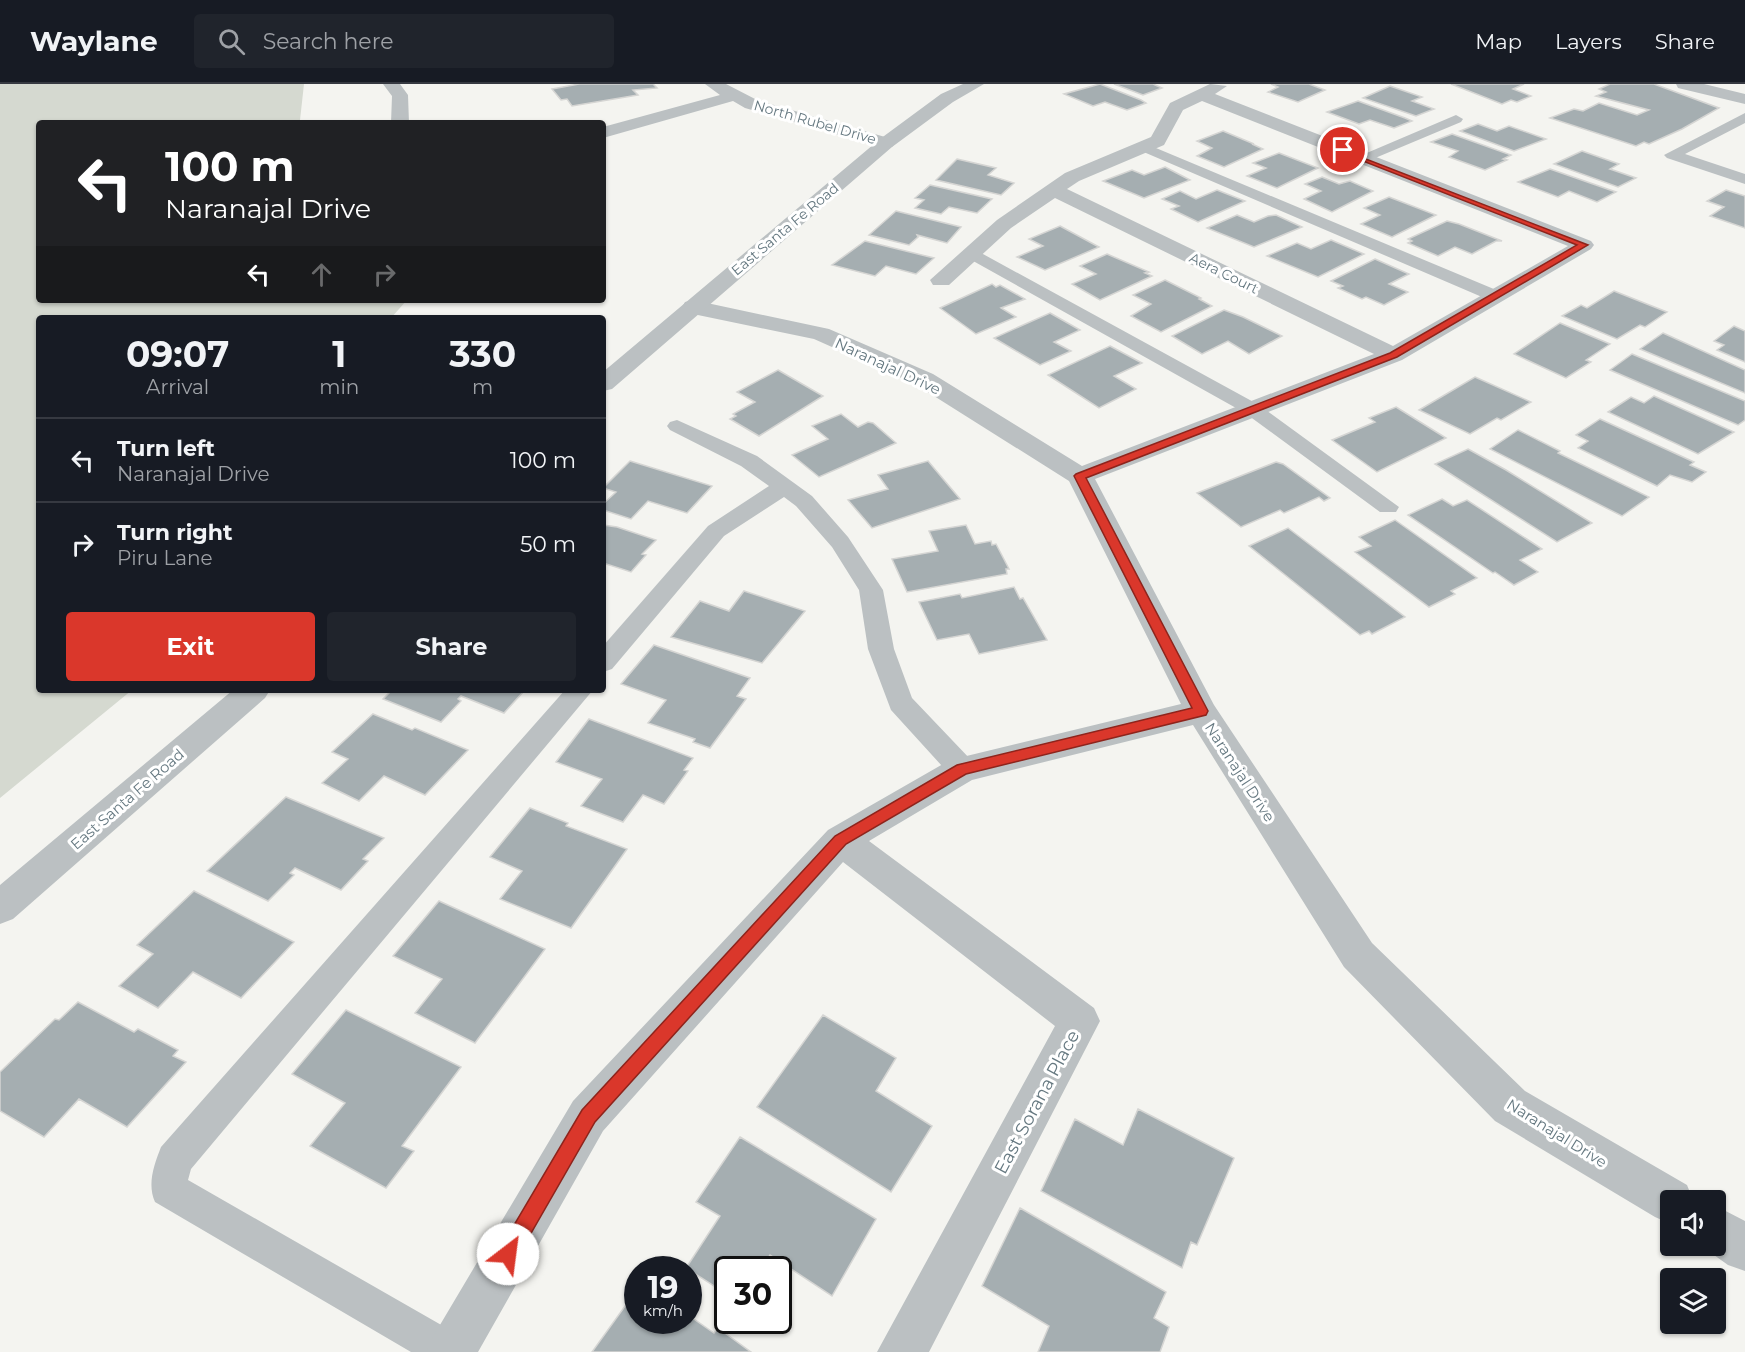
<!DOCTYPE html>
<html lang="en">
<head>
<meta charset="utf-8">
<style>
  :root { --surface:#171b24; --page:#20242c; --text:#f1f3f6; --muted:#9ea1a6; --line:#363941; --accent:#da372b }
  body { margin:0; font-family:Montserrat,sans-serif; background:var(--page); color:var(--text); height:100vh; display:flex; flex-direction:column; font-size:22px; white-space:nowrap }
  * { box-sizing:border-box; margin:0 }
  p { font-size:20px; color:var(--muted) }
  .icon { flex:none; width:33px; height:33px; fill:none; stroke:currentColor; stroke-width:2; stroke-linecap:round; stroke-linejoin:round }
  .map { position:relative; flex:1; overflow:hidden }
  .sheet { position:absolute; left:36px; top:231px; width:570px; height:378px; display:flex; flex-direction:column; background:var(--surface); border-radius:6px; box-shadow:0 2px 4px #0004 }
  .sheet>* { flex:none }
  .hud { position:absolute; left:36px; top:36px; width:570px; height:183px; border-radius:6px; box-shadow:0 2px 4px #0004; background:#202124; color:#fff; overflow:hidden }
  .tools { position:absolute; left:1660px; top:1106px; display:grid; gap:12px }
  .tools a { display:grid; place-items:center; width:66px; height:66px; border-radius:6px; background:var(--surface); box-shadow:0 2px 4px #0004; font-size:30px }
  .speed { position:absolute; left:624px; top:1172px; display:flex; gap:12px; font-size:30px; font-weight:700; text-align:center }
  .speed>* { display:grid; place-content:center; width:78px; height:78px; border-radius:50%; background:var(--surface); box-shadow:0 2px 4px #0004; line-height:1 }
  .speed small { font-size:15px; font-weight:400 }
  .speed .limit { border:3px solid #111; border-radius:9px; background:#fff; color:#111 }
  .pin { position:absolute; display:grid; place-items:center; width:51px; height:51px; color:#fff; margin:-26px; border:3px solid #fff; border-radius:50%; box-shadow:0 2px 6px #0007 }
  .me { position:absolute; width:66px; margin:-33px; rotate:30deg; stroke-linejoin:round; filter:drop-shadow(0 0 4px #0008) }
  .turn { display:flex; align-items:center; gap:21px; height:126px; padding:0 30px; font-size:27px }
  .turn .icon { width:78px; height:78px; stroke-width:2.5 }
  .turn b { display:block; font-size:42px; line-height:51px }
  .lanes { display:flex; align-items:center; height:57px; padding:0 30px; background:#0003; justify-content:center; gap:30px; direction:ltr }
  .lanes .off { opacity:.35 }
  .eta { display:flex; justify-content:space-evenly; align-items:center; height:102px; text-align:center }
  .eta b { font-size:36px; font-weight:700; line-height:42px }
  .primary-button { display:flex; gap:12px; margin-top:auto; padding:12px 30px }
  .primary-button a { flex:1; height:69px; border-radius:6px; background:var(--accent); color:#fff; font-size:24px; font-weight:700; line-height:69px; text-align:center }
  .primary-button a+a { background:var(--page); color:var(--text) }
  ul { padding:0; list-style:none }
  li { display:flex; align-items:center; gap:18px; height:84px; padding:0 30px; border-top:2px solid var(--line) }
  li div { flex:1 }
  li b { display:block; font-size:22px }
  li em { font-style:normal }
  header { display:flex; align-items:center; gap:36px; box-sizing:border-box; height:84px; padding:0 30px; background:var(--surface); border-bottom:2px solid var(--line) }
  header strong { font-size:28px }
  nav { display:flex; gap:33px; margin-inline-start:auto; font-size:21px }
  .search { width:420px; height:54px; background:var(--page); display:flex; align-items:center; gap:15px; box-sizing:border-box; padding:0 21px; border-radius:6px; color:var(--muted); font-size:22px }
  .map>svg:first-child { display:block }
  .green { fill:#d5d9d0 }
  .building { fill:#a5aeb1; stroke:#d5d5d3; stroke-width:1.5 }
  .lines { fill:none; stroke-linecap:round; stroke-linejoin:round }
  .service { fill:#bbc0c2; fill-rule:evenodd }
  .minor { fill:#bbc0c2; fill-rule:evenodd }
  .tertiary { fill:#bbc0c2; fill-rule:evenodd }
  .route { fill:#da372b; stroke:#8e241c; stroke-width:1.5 }
  .labels { text-anchor:middle; dominant-baseline:central; stroke-width:6; stroke-linejoin:round; paint-order:stroke }
  .far-street-label { font-size:14px; fill:#657880; stroke:#fff }
  .street-label { font-size:15px; fill:#657880; stroke:#fff }
  .near-street-label { font-size:18px; fill:#657880; stroke:#fff }
</style>
</head>
<body>
<header>
<strong>Waylane</strong>
<div class="search"><svg class="icon" aria-label="search" viewBox="0 0 24 24"><circle cx="10" cy="10" r="6"/><path d="M15 15l6 6"/></svg>Search here</div>
<nav><a>Map</a><a>Layers</a><a>Share</a></nav>
</header>
<div class="map">
<svg width="1745" height="1268" viewBox="0 0 1745 1268">
  <rect width="100%" height="100%" fill="#f4f4f0"/>
  <path class="green" d="M0 0H304L300 36 303 39H39V216H407L391 234H39V606H132L0 714Z"/>
  <path class="building" d="M653 0 657 4 633 6 638 11 572 22 567 15 561 16 552 5 579 0Z
    M1100 0 1141 16 1146 19 1127 26 1105 18 1093 22 1064 10Z
    M1114 0H1153L1162 4 1143 11Z
    M1271 0H1309L1325 6 1298 18 1268 8 1278 3Z
    M1451 0H1524L1513 5 1531 12 1517 18 1511 16 1502 20Z
    M1610 0H1654L1719 24 1682 45 1649 60 1644 58 1636 62 1550 34 1574 25 1583 27 1599 19 1637 31 1649 26 1596 12 1606 8 1599 5Z
    M1390 2 1422 13 1412 17 1434 25 1416 32 1363 14Z
    M1358 17 1405 34 1412 37 1394 44 1370 36 1359 40 1327 28Z
    M1478 40 1497 47 1509 42 1546 55 1514 67 1460 47Z
    M1223 47 1254 60H1252L1263 65 1224 83 1197 72 1212 64 1197 57Z
    M1452 50 1511 71 1503 75 1507 76 1485 86 1449 73 1458 67 1431 58Z
    M1582 67 1619 80 1610 85 1636 94 1618 103 1554 80Z
    M1279 69 1318 84 1277 104 1247 92 1266 84 1253 79Z
    M957 75 996 84 988 91 1014 99 1001 111 936 96Z
    M1165 83 1190 96 1144 114 1103 97 1132 86 1144 91Z
    M1550 85 1616 108 1597 118 1569 107 1558 113 1518 98Z
    M1322 93 1339 100 1350 97 1373 107 1332 128 1304 115 1321 107 1305 100Z
    M930 101 992 115 977 129 949 123 941 130 915 124 924 116 915 114Z
    M1217 106 1245 117 1198 138 1171 125 1179 122 1162 115 1180 107 1196 115Z
    M1726 106 1745 112V144L1710 132 1724 123 1707 117Z
    M1389 113 1436 131 1392 153 1361 140 1380 131 1364 124Z
    M896 127 961 143 947 159 917 151 918 153 909 161 869 151Z
    M1237 131 1254 138 1268 132 1276 131 1302 143 1254 163 1207 144Z
    M1447 137 1459 140 1502 157H1496L1472 170 1455 163 1438 172 1408 159 1412 157 1408 155Z
    M1060 142 1099 163 1045 186 1017 173 1043 162 1029 155Z
    M1331 156 1364 170 1318 193 1267 172 1297 159 1311 165Z
    M865 157 934 174 916 190 886 182 875 192 832 181Z
    M1107 170 1149 188 1145 189 1152 192 1100 216 1072 200 1096 190 1080 182Z
    M1375 175 1409 190 1389 200 1408 208 1384 221 1366 213 1362 215 1338 204 1343 202 1331 197Z
    M1165 196 1201 214 1199 215 1212 222 1161 248 1131 232 1151 220 1133 211Z
    M992 200 996 203 1000 201 1025 215 1001 224 1016 233 976 250 940 224Z
    M1614 207 1667 228 1645 243 1640 241 1617 255 1562 232 1581 221 1587 224Z
    M1224 226 1243 233 1282 252 1249 270 1228 257 1202 270 1172 252Z
    M1050 229 1080 246 1054 258 1071 267 1040 281 994 254Z
    M1560 239 1610 260 1586 276 1591 278 1566 294 1514 270Z
    M1734 242 1745 247V278L1717 266 1724 261 1714 257Z
    M1663 249 1745 286V309L1640 265Z
    M1110 262 1142 279 1114 292 1136 305 1099 324 1048 291Z
    M1632 270 1745 317V336L1738 341 1610 286Z
    M778 286 823 312 759 352 730 335 736 332 733 330 755 318 737 308Z
    M1475 293 1531 318 1501 336 1497 334 1470 350 1419 326Z
    M1654 312 1734 348 1698 370 1608 328 1631 313 1644 319Z
    M1396 323 1446 354 1377 388 1332 356 1375 338 1369 334Z
    M841 330 858 343 868 338 873 339 896 359 819 393 792 371 828 355 812 342Z
    M1600 335 1694 378 1690 381 1706 388 1692 398 1670 391 1657 402 1578 364 1588 357 1576 351Z
    M1518 346 1560 367 1558 369 1649 413 1622 432 1490 365Z
    M1468 365 1506 386 1592 439 1557 458 1435 380Z
    M630 377 712 402 687 429 648 417 631 435 603 426V420L616 408 603 404Z
    M928 377 960 415 872 444 848 416 888 405 878 391Z
    M1276 378 1283 380 1330 414 1324 417 1319 413 1284 429 1280 426 1241 443 1197 409Z
    M1442 415 1453 422 1467 416 1542 465 1520 476 1538 488 1514 501 1495 488 1493 489 1408 431Z
    M1395 436 1477 494 1451 507 1455 510 1429 523 1355 468 1371 462 1359 453Z
    M603 441 617 443 656 456 642 470 646 471 631 488 603 479Z
    M966 441 975 460 991 457 992 461 996 460 1009 485H1006L1007 490 907 508 892 475 938 467 929 447Z
    M1288 444 1405 533 1372 550 1369 547 1360 551 1249 462Z
    M1014 503 1020 515 1023 514 1047 556 979 570 969 550 937 556 919 518 960 510 962 514Z
    M744 507 805 527 762 579 671 553 700 517 729 527Z
    M654 561 750 594 737 612 746 615 710 664 693 658 695 655 648 639 666 616 621 600Z
    M392 606H521L524 607 504 629 461 612 458 615 461 617 441 638 383 615Z
    M373 630 412 646 415 644 468 666 425 711 384 692 359 717 322 699 348 675 332 668Z
    M589 635 693 674 684 686 688 687 664 720 643 711 623 738 581 722 602 695 556 678Z
    M286 713 384 754 363 775 368 777 341 806 295 784 290 789 294 791 268 817 207 787Z
    M530 724 568 739 566 742 627 765 571 844 500 815 522 787 490 773Z
    M194 807 294 858 241 914 193 888 158 924 119 902 153 870 137 861Z
    M439 817 545 865 475 959 415 929 442 895 393 872Z
    M78 918 134 948 138 945 178 966 173 972 186 978 127 1043 79 1015 44 1053 0 1027V988L55 935 59 936Z
    M346 926 461 983 402 1062 414 1067 386 1104 310 1062 345 1019 292 990Z
    M823 931 896 974 876 1007 932 1042 891 1108 757 1023Z
    M1138 1025 1234 1074 1197 1161 1191 1158 1182 1184 1041 1107 1075 1035 1123 1061Z
    M740 1053 876 1135 832 1212 770 1171 761 1185H728V1211L686 1184 720 1132 696 1118Z
    M1020 1124 1166 1208 1154 1234 1169 1243 1160 1268H1038L1049 1242 982 1202Z
    M638 1204V1236H688V1231L714 1249 718 1244 751 1268H592Z"/>
  <g class="lines">
    <path class="service" d="M1745 29V39L1685 70 1745 90V100L1667 74 1664 71Z
      M1456 31 1463 35 1461 38 1368 77 1363 79 1355 74Z
      M1144 59 1501 208 1504 212 1501 216H1489L1139 66 1137 63 1139 60Z
      M972 164 1259 321 1399 423 1396 428H1380L1245 329 966 173 963 169 966 165Z
      M677 336 757 372 812 412 848 453 883 506 894 565 912 614 972 677 976 685 972 693 962 696 952 693 891 626 868 565 859 506 832 463 796 422 784 413 724 452 612 585 603 588V562L708 442 769 402 741 382 670 346 667 342 670 338Z
      M565 606H593L191 1085 188 1096 464 1254 470 1268H411L155 1118C147 1100 154 1081 161 1063Z"/>
    <path class="minor" d="M383 0H400L408 11 409 39H391L392 12Z
      M705 0H726L757 16 892 55 895 59 892 63H880L745 24 733 17 603 54V43L720 11Z
      M1210 0 1227 2 1215 10 1591 157 1594 161 1591 165 1402 276 1095 395 1214 621 1372 859 1525 1007 1687 1101 1693 1116H1671V1140L1655 1133 1495 1037 1344 883 1193 641 972 696 869 757 1094 924 1100 937 929 1268H877L1055 942 843 778 603 1047 478 1268H426L434 1251 573 1017 828 746 950 676 1181 620 1069 397 915 300 814 255 693 230 685 228 682 223 685 218 693 216 829 245 933 290 1082 382 1374 270 1055 114 1011 144 949 201H933L930 196 997 136 1065 89 1151 53 1170 19ZM1202 17 1568 162 1393 262 1067 105 1079 97 1164 61 1183 26Z
      M1676 0H1704L1745 10V20L1678 4Z
      M1716 1122 1745 1137V1187L1728 1181 1700 1161H1716Z"/>
    <path class="tertiary" d="M963 0H984L953 18 892 63 612 305 603 307V288L880 55 941 10Z
      M233 606H270L265 614 13 835 0 840V801Z"/>
  </g>
  <path class="route" d="M1340 65 1588 161 1397 273 1086 394 1208 627 1206 631 966 690 846 760 595 1038 515 1177 508 1179 501 1177 499 1170 501 1163 582 1026 835 752 957 681 1192 624 1074 392 1076 390 1390 269 1577 161 1340 68Z"/>
  <g class="labels">
    <g class="far-street-label">
      <text transform="translate(815 38) rotate(16)">North Rubel Drive</text>
      <text transform="translate(785 145) rotate(-40)">East Santa Fe Road</text>
      <text transform="translate(1224 189) rotate(26)">Aera Court</text>
    </g>
    <g class="street-label">
      <text transform="translate(888 282) rotate(25)">Naranajal Drive</text>
      <text transform="translate(1240 688) rotate(57)">Naranajal Drive</text>
      <text transform="translate(127 715) rotate(-41)">East Santa Fe Road</text>
      <text transform="translate(1557 1049) rotate(32)">Naranajal Drive</text>
    </g>
    <g class="near-street-label">
      <text transform="translate(1037 1018) rotate(-62)">East Sorana Place</text>
    </g>
  </g>
</svg>
<div class="tools">
<a><svg class="icon" aria-label="sound" viewBox="0 0 24 24"><path d="M4 9h4l5-4v14l-5-4H4zM17 9q2 3 0 6"/></svg></a>
<a><svg class="icon" aria-label="layers" viewBox="0 0 24 24"><path d="M12 4l9 5-9 5-9-5zM3 14l9 5 9-5"/></svg></a>
</div>
<div class="speed"><div>19<small>km/h</small></div><div class="limit">30</div></div>
<div class="pin" style="left:1343px;top:66px;background:#d93025"><svg class="icon" aria-label="arrive" viewBox="0 0 24 24"><path d="M6 21V4h12l-3 4 3 4H6"/></svg></div>
<svg class="me" style="left:508px;top:1170px" viewBox="-20 -20 40 40"><circle r="19" fill="#fff"/><path d="M0-13L10 11 0 6-10 11z" fill="#da372b"/></svg>
<div class="hud">
<div class="turn"><svg class="icon" aria-label="left" viewBox="0 0 24 24"><path d="M17 20v-9H6M10 6l-5 5 5 5"/></svg><div><b>100 m</b>Naranajal Drive</div></div>
<div class="lanes"><svg class="icon" aria-label="left" viewBox="0 0 24 24"><path d="M17 20v-9H6M10 6l-5 5 5 5"/></svg><svg class="icon off" aria-label="ahead" viewBox="0 0 24 24"><path d="M12 20V5M6 11l6-6 6 6"/></svg><svg class="icon off" aria-label="right" viewBox="0 0 24 24"><path d="M7 20v-9h11M14 6l5 5-5 5"/></svg></div>
</div>
<section class="sheet">
<div class="eta">
<div><b>09:07</b><p>Arrival</p></div>
<div><b>1</b><p>min</p></div>
<div><b>330</b><p>m</p></div>
</div>
<ul>
<li><svg class="icon" aria-label="left" viewBox="0 0 24 24"><path d="M17 20v-9H6M10 6l-5 5 5 5"/></svg><div><b>Turn left</b><p>Naranajal Drive</p></div><em>100 m</em></li>
<li><svg class="icon" aria-label="right" viewBox="0 0 24 24"><path d="M7 20v-9h11M14 6l5 5-5 5"/></svg><div><b>Turn right</b><p>Piru Lane</p></div><em>50 m</em></li>
</ul>
<div class="primary-button"><a>Exit</a><a>Share</a></div>
</section>
</div>
</body>
</html>
